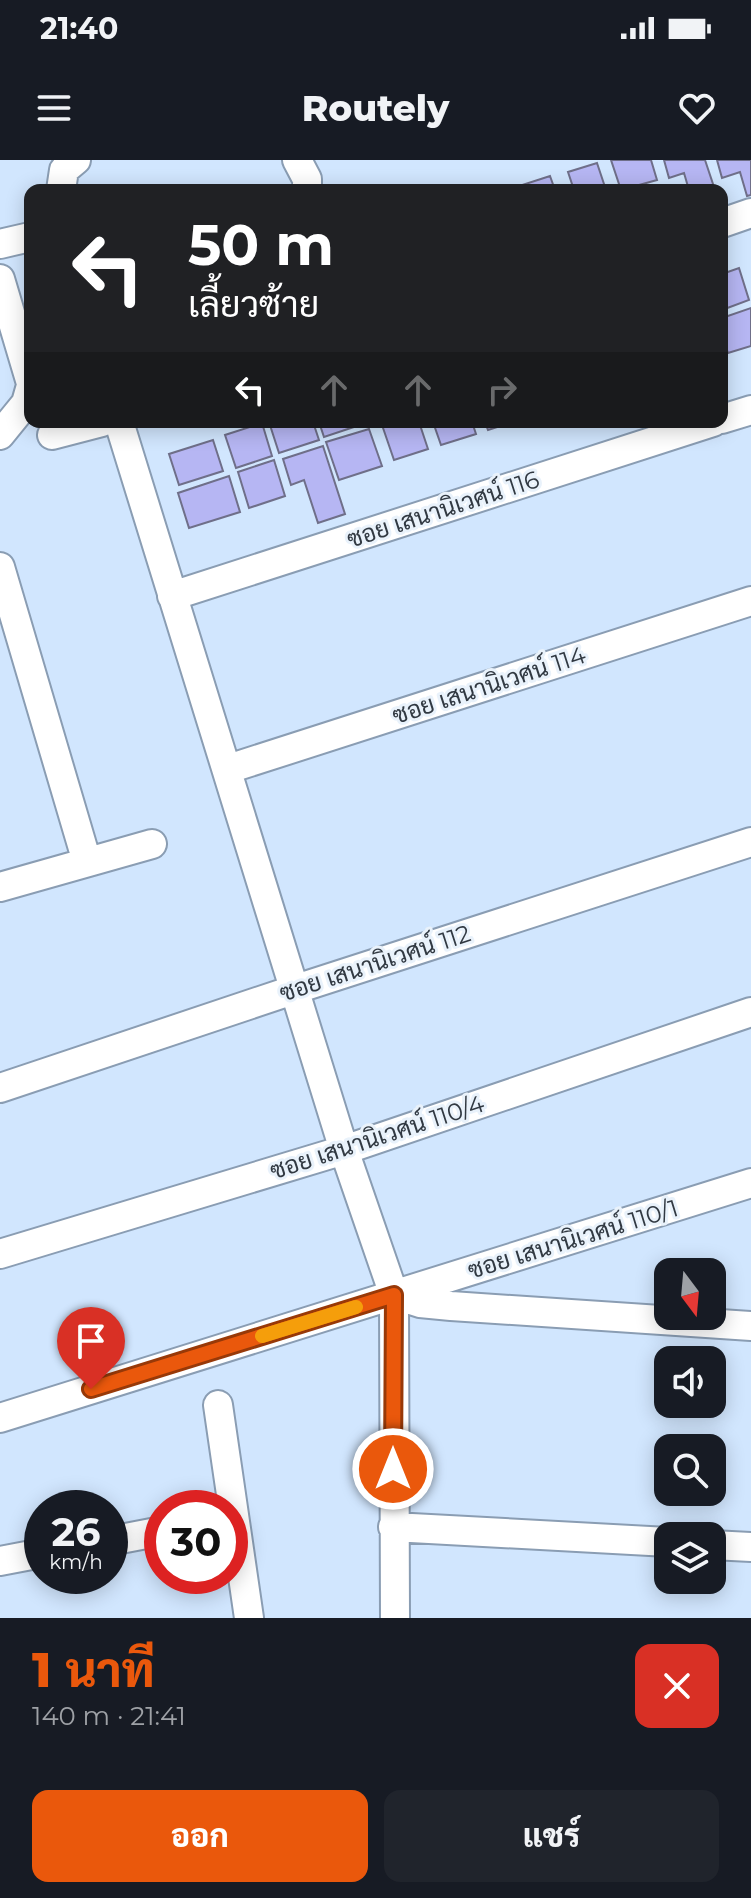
<!DOCTYPE html>
<html lang="th">
<head>
<meta charset="utf-8">
<style>
  :root { --surface:#171b24; --page:#20242c; --text:#f1f3f6; --muted:#9ea1a6; --accent:#ea580c }
  body { margin:0; font-family:Montserrat,Sarabun,sans-serif; background:var(--page); color:var(--text); height:100vh; display:flex; flex-direction:column; font-size:30px; white-space:nowrap }
  * { box-sizing:border-box; margin:0 }
  p { font-size:26px; color:var(--muted) }
  .icon { flex:none; width:44px; height:44px; fill:none; stroke:currentColor; stroke-width:2; stroke-linecap:round; stroke-linejoin:round }
  .map { position:relative; height:1458px; overflow:hidden }
  .drawer { display:flex; flex-direction:column; background:var(--surface); flex:1 }
  .drawer>* { flex:none }
  .banner { position:absolute; left:24px; top:24px; width:704px; height:244px; border-radius:16px; box-shadow:0 4px 20px #0003; background:#202124; color:#fff; overflow:hidden }
  .needle { width:52px; rotate:164deg }
  .controls { position:absolute; left:654px; top:1098px; display:grid; gap:16px }
  .controls a { display:grid; place-items:center; width:72px; height:72px; border-radius:16px; background:var(--surface); box-shadow:0 4px 20px #0003; font-size:40px }
  .speed { position:absolute; left:24px; top:1330px; display:flex; gap:16px; font-size:40px; font-weight:700; text-align:center }
  .speed>* { display:grid; place-content:center; width:104px; height:104px; border-radius:50%; background:var(--surface); box-shadow:0 4px 20px #0003; line-height:1 }
  .speed small { font-size:20px; font-weight:400 }
  .speed .limit { border:12px solid #d22; background:#fff; color:#111 }
  .pin { position:absolute; display:grid; place-items:center; width:68px; height:68px; color:#fff; margin:-82px -34px; border-radius:50% 50% 50% 0; rotate:-45deg; box-shadow:0 0 8px #0007 }
  .pin .icon { rotate:45deg }
  .me { position:absolute; width:88px; margin:-44px; rotate:0deg; stroke-linejoin:round; filter:drop-shadow(0 0 6px #0008) }
  .turn { display:flex; align-items:center; gap:28px; height:168px; padding:0 32px; font-size:36px }
  .turn .icon { width:104px; height:104px; stroke-width:2.5 }
  .turn b { display:block; font-size:56px; line-height:68px }
  .lanes { display:flex; align-items:center; height:76px; padding:0 32px; background:#0003; justify-content:center; gap:40px; direction:ltr }
  .lanes .off { opacity:.35 }
  .round { display:grid; place-items:center; flex:none; width:84px; height:84px; border-radius:16px; background:var(--page) }
  .head { display:flex; align-items:center; justify-content:space-between; height:136px; padding:0 32px }
  h1 { font-size:48px; font-weight:800; line-height:60px; color:var(--accent) }
  .action { display:flex; gap:16px; margin-top:auto; padding:16px 32px }
  .action a { flex:1; height:92px; border-radius:16px; background:var(--accent); color:#fff; font-size:32px; font-weight:800; line-height:92px; text-align:center }
  .action a+a { background:var(--page); color:var(--text) }
  .status { display:flex; justify-content:space-between; align-items:center; height:56px; padding:0 40px; background:var(--surface); direction:ltr }
  .status svg { height:22px; fill:currentColor }
  header { display:flex; justify-content:space-between; align-items:center; height:104px; padding:0 32px; background:var(--surface); font-size:36px; font-weight:800 }
  .map>svg:first-child { display:block }
  .building { fill:#b6b6f3; stroke:#6f6f89; stroke-width:2 }
  .lines { fill:none; stroke-linecap:round; stroke-linejoin:round }
  .minor-casing { stroke:#8a9db3; stroke-width:32 }
  .minor { stroke:#fff; stroke-width:28 }
  .route-casing { stroke:#983908; stroke-width:20 }
  .route { stroke:#ea580c; stroke-width:14 }
  .slow { stroke:#f59e0b; stroke-width:14 }
  .labels { text-anchor:middle; dominant-baseline:central; stroke-width:6; stroke-linejoin:round; paint-order:stroke }
  .street-label { font-size:24px; fill:#313942; stroke:#e9f2fb }
</style>
</head>
<body>
<div class="status"><b>21:40</b><svg viewBox="0 0 49 12"><path d="M0 12V9h3v3zM5 12V6h3v6zM10 12V3h3v9zM15 12V0h3v12zM26 1h20v11H26zM47 4h2v5h-2z"/></svg></div>
<header><svg class="icon" aria-label="menu" viewBox="0 0 24 24"><path d="M4 6h16M4 12h16M4 18h16"/></svg>Routely<svg class="icon" aria-label="heart" viewBox="0 0 24 24"><path d="M12 20l-8-8c-3-5 5-10 8-4 3-6 11-1 8 4z"/></svg></header>
<div class="map">
<svg width="751" height="1458" viewBox="0 0 751 1458">
  <rect width="100%" height="100%" fill="#d1e6fe"/>
  <path class="building" d="M611 0H651L657 20 621 30Z
    M664 0H705L715 30H689L684 13 669 18Z
    M717 0H751V35L747 36 740 12 722 18Z
    M597 3 606 30H574L568 12Z
    M550 16 555 30H513V28Z
    M739 108 749 140 722 150V114Z
    M751 148V186L728 193 722 176V158Z
    M269 262H313L319 280 279 293Z
    M319 262H366V263L324 277Z
    M391 262H419L428 289 394 300 382 265Z
    M433 262H472L476 274 441 285Z
    M485 262H513L488 270Z
    M262 263 272 296 236 308 225 275Z
    M369 269 382 306 339 320 326 282Z
    M213 280 223 311 179 325 169 294Z
    M323 286 345 354 318 363 304 320 291 325 283 299Z
    M274 300 285 336 249 348 238 312Z
    M229 316 240 352 189 368 178 333Z"/>
  <g class="lines">
    <defs>
      <path id="minor" d="M297 0 307 19V30
        M61 30 64 10 76 0
        M722 63 751 53
        M0 84 30 77
        M0 119 30 220
        M722 259 751 250
        M119 262 344 990 394 1135 395 1458
        M0 275 26 243 30 229
        M52 275 102 262
        M0 407 87 702
        M172 436 713 262
        M228 609 751 441
        M0 727 152 684
        M0 928 296 829 751 682
        M0 1094 344 990 751 852
        M395 1135 420 1143 451 1146 751 1166
        M218 1245 249 1458
        M0 1258 751 1023
        M393 1367 668 1382
        M110 1381 162 1371
        M712 1385 751 1387
        M0 1401 42 1393"/>
    </defs>
    <use href="#minor" class="minor-casing"/>
    <use href="#minor" class="minor"/>
  </g>
  <g class="lines">
    <defs>
      <path id="route" d="M91 1229 394 1135 393 1309"/>
    </defs>
    <use href="#route" class="route-casing"/>
    <use href="#route" class="route"/>
    <path class="slow" d="M262 1176 356 1147"/>
  </g>
  <g class="labels">
    <g class="street-label">
      <text transform="translate(443 349) rotate(-18)">ซอย เสนานิเวศน์ 116</text>
      <text transform="translate(489 525) rotate(-18)">ซอย เสนานิเวศน์ 114</text>
      <text transform="translate(375 803) rotate(-18)">ซอย เสนานิเวศน์ 112</text>
      <text transform="translate(377 977) rotate(-18)">ซอย เสนานิเวศน์ 110/4</text>
      <text transform="translate(573 1079) rotate(-17)">ซอย เสนานิเวศน์ 110/1</text>
    </g>
  </g>
</svg>
<div class="controls">
<a><svg class="needle" viewBox="-14 -14 28 28"><path d="M0-13l5 13h-10z" fill="#e53935"/><path d="M0 13l5-13h-10z" fill="#9ea1a6"/></svg></a>
<a><svg class="icon" aria-label="sound" viewBox="0 0 24 24"><path d="M4 9h4l5-4v14l-5-4H4zM17 9q2 3 0 6"/></svg></a>
<a><svg class="icon" aria-label="search" viewBox="0 0 24 24"><circle cx="10" cy="10" r="6"/><path d="M15 15l6 6"/></svg></a>
<a><svg class="icon" aria-label="layers" viewBox="0 0 24 24"><path d="M12 4l9 5-9 5-9-5zM3 14l9 5 9-5"/></svg></a>
</div>
<div class="speed"><div>26<small>km/h</small></div><div class="limit">30</div></div>
<div class="pin" style="left:91px;top:1229px;background:#d93025"><svg class="icon" aria-label="arrive" viewBox="0 0 24 24"><path d="M6 21V4h12l-3 4 3 4H6"/></svg></div>
<svg class="me" style="left:393px;top:1309px" viewBox="-20 -20 40 40"><circle r="17" fill="#ea580c" stroke="#fff" stroke-width="3"/><path d="M0-11L8 9 0 5-8 9z" fill="#fff"/></svg>
<div class="banner">
<div class="turn"><svg class="icon" aria-label="left" viewBox="0 0 24 24"><path d="M17 20v-9H6M10 6l-5 5 5 5"/></svg><div><b>50 m</b>เลี้ยวซ้าย</div></div>
<div class="lanes"><svg class="icon" aria-label="left" viewBox="0 0 24 24"><path d="M17 20v-9H6M10 6l-5 5 5 5"/></svg><svg class="icon off" aria-label="ahead" viewBox="0 0 24 24"><path d="M12 20V5M6 11l6-6 6 6"/></svg><svg class="icon off" aria-label="ahead" viewBox="0 0 24 24"><path d="M12 20V5M6 11l6-6 6 6"/></svg><svg class="icon off" aria-label="right" viewBox="0 0 24 24"><path d="M7 20v-9h11M14 6l5 5-5 5"/></svg></div>
</div>
</div>
<section class="drawer">
<div class="head"><div><h1>1 นาที</h1><p>140 m · 21:41</p></div><a class="round" style="background:#d93025;color:#fff"><svg class="icon" aria-label="close" viewBox="0 0 24 24"><path d="M6 6l12 12M18 6L6 18"/></svg></a></div>
<div class="action"><a>ออก</a><a>แชร์</a></div>
</section>
</body>
</html>
